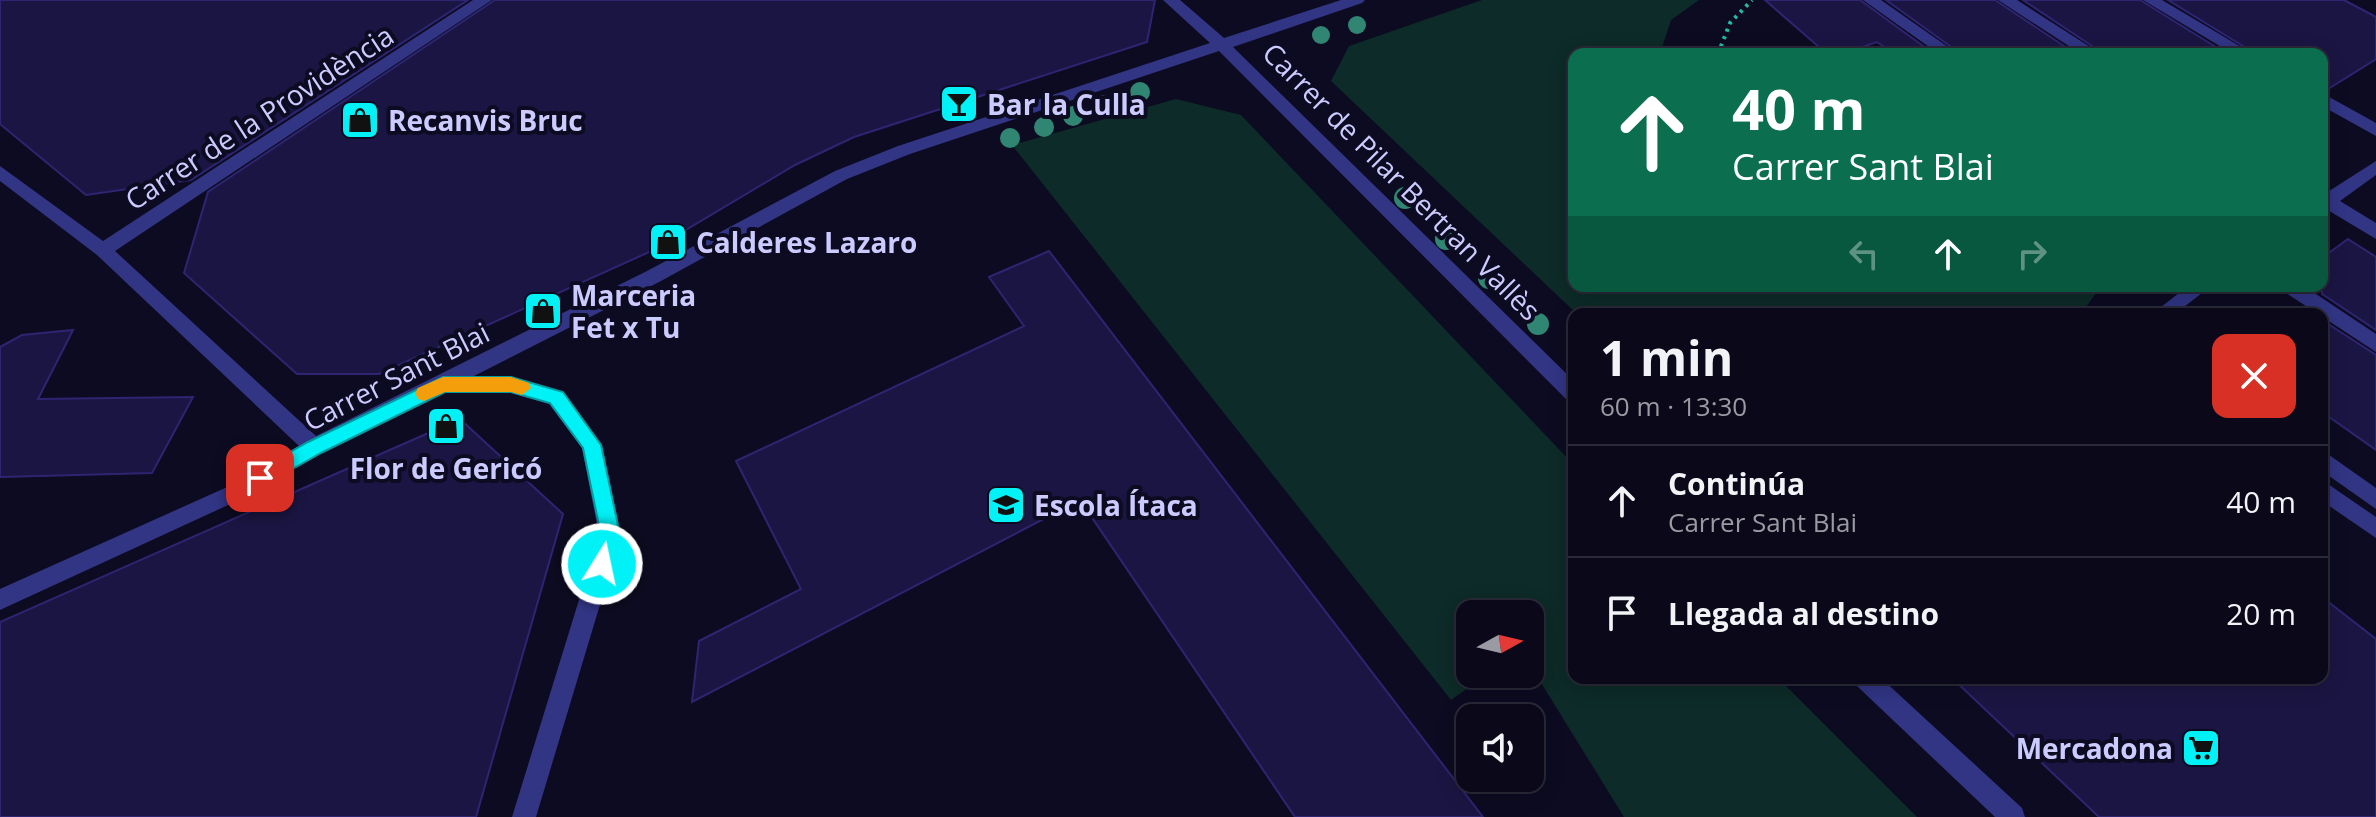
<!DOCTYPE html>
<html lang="es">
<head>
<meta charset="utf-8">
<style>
  :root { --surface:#0a0819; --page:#131122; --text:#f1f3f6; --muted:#999aa2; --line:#2a2938 }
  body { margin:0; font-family:"Open Sans",sans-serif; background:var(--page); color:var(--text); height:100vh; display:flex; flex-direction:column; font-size:30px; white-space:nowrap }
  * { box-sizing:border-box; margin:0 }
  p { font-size:26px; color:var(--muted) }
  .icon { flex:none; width:44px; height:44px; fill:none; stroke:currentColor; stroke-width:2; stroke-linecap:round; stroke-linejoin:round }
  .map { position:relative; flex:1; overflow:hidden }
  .side { position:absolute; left:1568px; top:308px; width:760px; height:376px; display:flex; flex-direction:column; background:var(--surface); border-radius:16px; box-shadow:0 4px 20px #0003,0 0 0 2px var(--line) }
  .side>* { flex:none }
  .top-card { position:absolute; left:1568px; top:48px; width:760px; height:244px; border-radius:16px; box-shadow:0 4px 20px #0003,0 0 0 2px var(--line); background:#0b6e4f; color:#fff; overflow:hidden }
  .needle { width:52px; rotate:82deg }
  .buttons { position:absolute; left:1456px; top:600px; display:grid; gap:16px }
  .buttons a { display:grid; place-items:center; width:88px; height:88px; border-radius:16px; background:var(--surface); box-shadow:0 4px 20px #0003,0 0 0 2px var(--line); font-size:40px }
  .pin { position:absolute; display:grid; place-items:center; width:68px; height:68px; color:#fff; margin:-34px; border-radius:16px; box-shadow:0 4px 12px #0006 }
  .me { position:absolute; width:88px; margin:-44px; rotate:10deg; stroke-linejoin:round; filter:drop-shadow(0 0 6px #0008) }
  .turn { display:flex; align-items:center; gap:28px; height:168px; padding:0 32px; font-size:36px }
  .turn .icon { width:104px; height:104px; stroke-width:2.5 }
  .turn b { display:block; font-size:56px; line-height:68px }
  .lanes { display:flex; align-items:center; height:76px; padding:0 32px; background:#0003; justify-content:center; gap:40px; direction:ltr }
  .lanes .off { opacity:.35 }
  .round { display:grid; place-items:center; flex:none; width:84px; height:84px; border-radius:16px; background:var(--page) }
  .headline { display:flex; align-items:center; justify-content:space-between; height:136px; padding:0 32px }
  h1 { font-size:48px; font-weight:700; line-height:60px }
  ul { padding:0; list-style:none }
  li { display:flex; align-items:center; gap:24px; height:112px; padding:0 32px; border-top:2px solid var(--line) }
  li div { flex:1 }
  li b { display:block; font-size:30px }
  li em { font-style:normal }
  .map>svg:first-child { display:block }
  .green { fill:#0d2b28 }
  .building { fill:#1b1543; stroke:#2e2572; stroke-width:2 }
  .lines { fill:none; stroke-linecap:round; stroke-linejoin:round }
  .path { stroke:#22bba5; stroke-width:4; stroke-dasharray:3 5; stroke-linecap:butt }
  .minor { fill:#313584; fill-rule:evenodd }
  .tree { fill:#308672 }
  .route { fill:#00f1f6; stroke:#009da0; stroke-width:2 }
  .slow { fill:#f59e0b }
  .labels { text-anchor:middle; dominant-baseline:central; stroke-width:8; stroke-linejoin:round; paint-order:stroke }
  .poi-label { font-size:28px; font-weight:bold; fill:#cccbff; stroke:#0d0b21; text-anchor:start }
  .street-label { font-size:28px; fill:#cccbff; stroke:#0d0b21 }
</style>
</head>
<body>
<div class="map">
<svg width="2376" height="817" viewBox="0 0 2376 817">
  <rect width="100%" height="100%" fill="#0d0b21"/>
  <path class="green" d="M1482 0H1699L1671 20 1660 54H1574V286H2095L2099 289 2081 314H1577L1331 81 1349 46Z
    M1176 99 1241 115 1574 465V678H1778L1917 817H1624L1530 665V614H1470V674H1488L1451 700 1012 145Z"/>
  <path class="building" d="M0 0H468L191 180 86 195 0 124Z
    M495 0H1155L1147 42 854 137 795 165 647 253 379 374H297L184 273 208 192Z
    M1765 0H1860L1934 54H1895L1877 42 1841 54H1827Z
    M1886 0H1995L2076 54H1961Z
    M2023 0H2140L2227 54H2104Z
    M2168 0H2344L2376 17V59L2325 91 2322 90V54H2256Z
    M2348 239 2376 257V330L2322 294V258Z
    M1049 251 1483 817H1295L1080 500 692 702 699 641 801 589 736 461 1024 326 989 277Z
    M2322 320 2376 355V450L2322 412Z
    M73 330 38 399 193 397 152 473 0 477V347L22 335Z
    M460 419 563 514 476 817H0V622Z
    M2322 597 2376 639V817H2099L1952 678H2322Z"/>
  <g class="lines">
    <path class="path" d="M1718 54 1730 23 1752 0"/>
    <path class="minor" d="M473 0H492L115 251 316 436 647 271 835 171 898 146 1210 43 1163 0H1180L1224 38 1341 0H1365L1362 3 1233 47 1574 381V402L1567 400 1219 51 910 154 847 179 661 281 472 377H511L563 392 602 445 621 535 536 817H512L599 535 582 448 549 404 511 393 444 391 321 453 239 500 0 610V589L225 488 299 446 97 255 0 181V166L103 241Z
      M1863 0H1881L1958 54H1939Z
      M1998 0H2017L2101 54H2081Z
      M2143 0H2162L2253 54H2233Z
      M2322 93 2376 123V136L2322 106Z
      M2376 161V175L2340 201 2376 223V239L2326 209 2322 210V192L2326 193Z
      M2188 286H2211L2175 314H2152Z
      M2281 286H2304L2376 334V352L2283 291Z
      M2322 450 2376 488V509L2322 471Z
      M2322 480 2376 517V538L2322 501Z
      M1853 678H1881L2022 808 2025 817H1995L1857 686Z"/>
  </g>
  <g class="tree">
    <circle cx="1357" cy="25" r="9"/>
    <circle cx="1321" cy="35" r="9"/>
    <circle cx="1140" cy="92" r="10"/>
    <circle cx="1105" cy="105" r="10"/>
    <circle cx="1073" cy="116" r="10"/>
    <circle cx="1044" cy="127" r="10"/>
    <circle cx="1010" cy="138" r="10"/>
    <circle cx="1405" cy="198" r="11"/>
    <circle cx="1446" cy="239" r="11"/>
    <circle cx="1489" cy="278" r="11"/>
    <circle cx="1538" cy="324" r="11"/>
  </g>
  <path class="route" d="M443 377H511L563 392 601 445 620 535 609 570 602 572 595 570 592 564 601 535 583 448 550 403 511 392H445L321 453 266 484H253L250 478 253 473 308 442Z"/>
  <path class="slow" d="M443 377H511L529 383 531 388 522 395 511 392H445L424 401 418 399 415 393 418 388Z"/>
  <defs>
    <symbol id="bar-square" viewBox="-11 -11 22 22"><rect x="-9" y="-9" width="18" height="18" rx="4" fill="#00f1f6" stroke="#0d0b21"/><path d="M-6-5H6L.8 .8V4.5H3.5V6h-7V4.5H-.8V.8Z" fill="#111"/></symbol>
    <symbol id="shop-square" viewBox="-11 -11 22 22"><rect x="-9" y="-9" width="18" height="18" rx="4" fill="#00f1f6" stroke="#0d0b21"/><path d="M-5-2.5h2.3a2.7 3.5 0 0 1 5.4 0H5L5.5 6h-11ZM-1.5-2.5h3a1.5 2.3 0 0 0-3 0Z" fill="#111"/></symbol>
    <symbol id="school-square" viewBox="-11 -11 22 22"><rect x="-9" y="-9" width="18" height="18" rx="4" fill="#00f1f6" stroke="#0d0b21"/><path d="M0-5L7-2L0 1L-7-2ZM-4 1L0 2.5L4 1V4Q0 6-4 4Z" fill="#111"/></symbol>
    <symbol id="supermarket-square" viewBox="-11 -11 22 22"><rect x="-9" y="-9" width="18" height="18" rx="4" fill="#00f1f6" stroke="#0d0b21"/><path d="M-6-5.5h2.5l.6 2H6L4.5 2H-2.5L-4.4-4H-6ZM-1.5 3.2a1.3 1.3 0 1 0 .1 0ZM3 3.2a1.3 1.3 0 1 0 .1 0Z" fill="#111"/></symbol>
  </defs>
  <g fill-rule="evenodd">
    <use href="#bar-square" x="937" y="82" width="44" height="44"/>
    <use href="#shop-square" x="338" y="98" width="44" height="44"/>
    <use href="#shop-square" x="646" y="220" width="44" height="44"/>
    <use href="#shop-square" x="521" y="289" width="44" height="44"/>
    <use href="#shop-square" x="424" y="404" width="44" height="44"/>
    <use href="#school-square" x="984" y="483" width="44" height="44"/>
    <use href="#supermarket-square" x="2179" y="726" width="44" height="44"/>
  </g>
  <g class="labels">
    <g class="poi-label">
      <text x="987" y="104">Bar la Culla</text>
      <text x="388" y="120">Recanvis Bruc</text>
      <text x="696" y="242">Calderes Lazaro</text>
      <text x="571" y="295">Marceria<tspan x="571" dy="32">Fet x Tu</tspan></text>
      <text x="446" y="468" text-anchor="middle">Flor de Gericó</text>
      <text x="1034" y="505">Escola Ítaca</text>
      <text x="2173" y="748" text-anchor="end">Mercadona</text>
    </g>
    <g class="street-label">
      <text transform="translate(259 117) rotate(-33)">Carrer de la Providència</text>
      <text transform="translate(1402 181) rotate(45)">Carrer de Pilar Bertran Vallès</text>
      <text transform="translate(396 376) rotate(-27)">Carrer Sant Blai</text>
    </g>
  </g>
</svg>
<div class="buttons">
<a><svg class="needle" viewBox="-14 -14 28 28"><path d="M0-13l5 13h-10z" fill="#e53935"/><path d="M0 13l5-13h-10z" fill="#999aa2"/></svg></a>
<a><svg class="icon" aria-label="sound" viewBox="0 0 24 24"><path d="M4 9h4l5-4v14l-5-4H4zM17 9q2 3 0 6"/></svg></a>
</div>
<div class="pin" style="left:260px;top:478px;background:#d93025"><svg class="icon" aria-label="arrive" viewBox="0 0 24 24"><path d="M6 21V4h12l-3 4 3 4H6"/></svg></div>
<svg class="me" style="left:602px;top:564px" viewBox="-20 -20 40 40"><circle r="17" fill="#00f1f6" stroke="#fff" stroke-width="3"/><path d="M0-11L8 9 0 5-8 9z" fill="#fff"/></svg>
<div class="top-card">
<div class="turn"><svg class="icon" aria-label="ahead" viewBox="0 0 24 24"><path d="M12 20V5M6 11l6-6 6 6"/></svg><div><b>40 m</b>Carrer Sant Blai</div></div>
<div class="lanes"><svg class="icon off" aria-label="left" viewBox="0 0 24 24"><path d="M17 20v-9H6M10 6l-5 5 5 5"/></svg><svg class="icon" aria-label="ahead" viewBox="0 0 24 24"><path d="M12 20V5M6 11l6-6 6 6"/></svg><svg class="icon off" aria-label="right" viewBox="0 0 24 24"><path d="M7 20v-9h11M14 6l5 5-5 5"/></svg></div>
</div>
<section class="side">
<div class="headline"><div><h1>1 min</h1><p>60 m · 13:30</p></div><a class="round" style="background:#d93025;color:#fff"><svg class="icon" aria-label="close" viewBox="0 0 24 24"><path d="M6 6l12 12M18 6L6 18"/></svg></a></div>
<ul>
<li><svg class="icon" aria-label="ahead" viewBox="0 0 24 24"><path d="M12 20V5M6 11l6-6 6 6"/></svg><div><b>Continúa</b><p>Carrer Sant Blai</p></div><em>40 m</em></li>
<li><svg class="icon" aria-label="arrive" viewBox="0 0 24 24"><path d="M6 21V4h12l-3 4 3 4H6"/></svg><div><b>Llegada al destino</b></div><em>20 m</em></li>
</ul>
</section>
</div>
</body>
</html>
